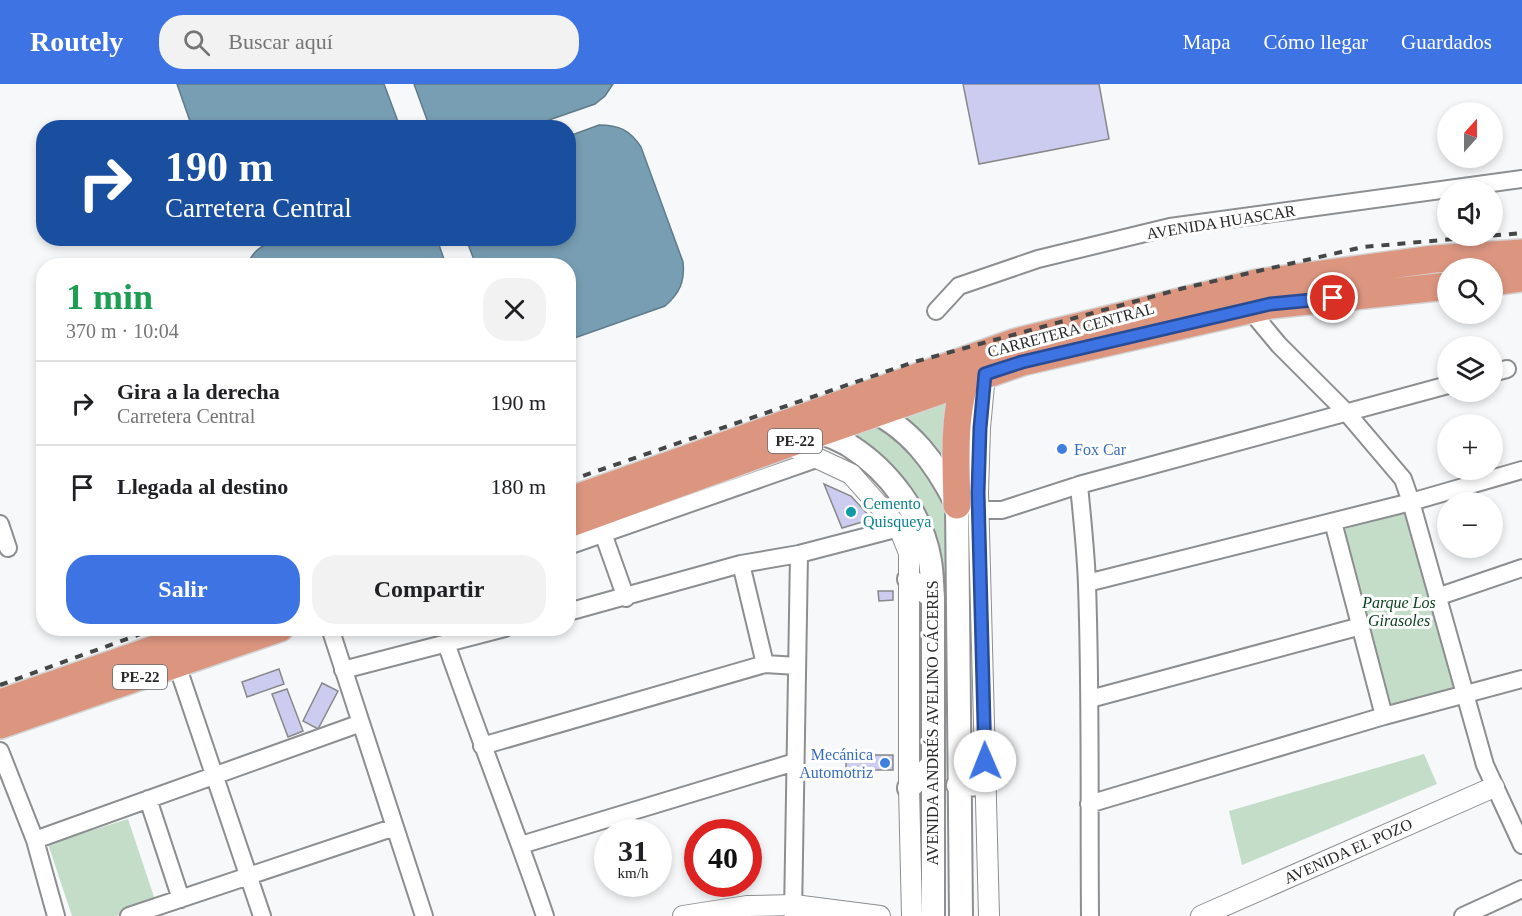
<!DOCTYPE html>
<html lang="es">
<head>
<meta charset="utf-8">
<style>
  :root { --surface:#fff; --page:#f2f2f2; --text:#202124; --muted:#757577; --line:#e0e0e0; --accent:#3e73e3 }
  body { margin:0; font-family:"Times New Roman",serif; background:var(--page); color:var(--text); height:100vh; display:flex; flex-direction:column; font-size:22px; white-space:nowrap }
  * { box-sizing:border-box; margin:0 }
  p { font-size:20px; color:var(--muted) }
  .icon { flex:none; width:33px; height:33px; fill:none; stroke:currentColor; stroke-width:2; stroke-linecap:round; stroke-linejoin:round }
  .map { position:relative; flex:1; overflow:hidden }
  .panel { position:absolute; left:36px; top:174px; width:540px; height:378px; display:flex; flex-direction:column; background:var(--surface); border-radius:24px; box-shadow:0 3px 9px #0003 }
  .panel>* { flex:none }
  .hud { position:absolute; left:36px; top:36px; width:540px; height:126px; border-radius:24px; box-shadow:0 3px 9px #0003; background:#1a4fa0; color:#fff; overflow:hidden }
  .needle { width:39px; rotate:21deg }
  .controls { position:absolute; left:1437px; top:18px; display:grid; gap:12px }
  .controls a { display:grid; place-items:center; width:66px; height:66px; border-radius:50%; background:var(--surface); box-shadow:0 3px 9px #0003; font-size:30px }
  .speed { position:absolute; left:594px; top:735px; display:flex; gap:12px; font-size:30px; font-weight:700; text-align:center }
  .speed>* { display:grid; place-content:center; width:78px; height:78px; border-radius:50%; background:var(--surface); box-shadow:0 3px 9px #0003; line-height:1 }
  .speed small { font-size:15px; font-weight:400 }
  .speed .limit { border:9px solid #d22; background:#fff; color:#111 }
  .pin { position:absolute; display:grid; place-items:center; width:51px; height:51px; color:#fff; margin:-26px; border:3px solid #fff; border-radius:50%; box-shadow:0 2px 6px #0007 }
  .me { position:absolute; width:66px; margin:-33px; rotate:359deg; stroke-linejoin:round; filter:drop-shadow(0 0 4px #0008) }
  .turn { display:flex; align-items:center; gap:21px; height:126px; padding:0 30px; font-size:27px }
  .turn .icon { width:78px; height:78px; stroke-width:2.5 }
  .turn b { display:block; font-size:42px; line-height:51px }
  .round { display:grid; place-items:center; flex:none; width:63px; height:63px; border-radius:24px; background:var(--page) }
  .headline { display:flex; align-items:center; justify-content:space-between; height:102px; padding:0 30px }
  h1 { font-size:36px; font-weight:700; line-height:45px; color:#1e9e55 }
  .primary-button { display:flex; gap:12px; margin-top:auto; padding:12px 30px }
  .primary-button a { flex:1; height:69px; border-radius:24px; background:var(--accent); color:#fff; font-size:24px; font-weight:700; line-height:69px; text-align:center }
  .primary-button a+a { background:var(--page); color:var(--text) }
  ul { padding:0; list-style:none }
  li { display:flex; align-items:center; gap:18px; height:84px; padding:0 30px; border-top:2px solid var(--line) }
  li div { flex:1 }
  li b { display:block; font-size:22px }
  li em { font-style:normal }
  header { display:flex; align-items:center; gap:36px; box-sizing:border-box; height:84px; padding:0 30px; background:var(--accent); color:#fff }
  header strong { font-size:28px }
  nav { display:flex; gap:33px; margin-inline-start:auto; font-size:21px }
  .search { width:420px; height:54px; background:var(--page); display:flex; align-items:center; gap:15px; box-sizing:border-box; padding:0 21px; border-radius:24px; color:var(--muted); font-size:22px }
  .map>svg:first-child { display:block }
  .green { fill:#c4ddc9 }
  .water { fill:#789eb3; stroke:#607b8a; stroke-width:1.5 }
  .building { fill:#ccccf1; stroke:#88888a; stroke-width:1.5 }
  .lines { fill:none; stroke-linecap:round; stroke-linejoin:round }
  .minor-casing { stroke:#8c8e90; stroke-width:20 }
  .tertiary-casing { stroke:#8c8e90; stroke-width:22 }
  .secondary-casing { stroke:#8c8e90; stroke-width:26 }
  .trunk-casing { stroke:#d4d4d4; stroke-width:30 }
  .minor { stroke:#fff; stroke-width:16 }
  .tertiary { stroke:#fff; stroke-width:20 }
  .secondary { stroke:#fff; stroke-width:22 }
  .trunk { stroke:#dc9680; stroke-width:27 }
  .rail { stroke:#454747; stroke-width:4; stroke-dasharray:8 8; stroke-linecap:butt }
  .route-casing { stroke:#284b94; stroke-width:15 }
  .route { stroke:#3e73e3; stroke-width:10 }
  .shop-dot { fill:#3f7fe0; stroke:#fff; stroke-width:2 }
  .culture-dot { fill:#0f9aa8; stroke:#fff; stroke-width:2 }
  .labels { text-anchor:middle; dominant-baseline:central; stroke-width:6; stroke-linejoin:round; paint-order:stroke }
  .shield { fill:#fff; stroke:#686969; stroke-width:1.5 }
  .shield-label { font-size:15px; font-weight:bold; fill:#282929 }
  .street-label { font-size:16px; fill:#282929; stroke:#fff }
  .shop-label { font-size:16px; fill:#366cbe; stroke:#fff; text-anchor:start }
  .culture-label { font-size:16px; fill:#0d838f; stroke:#fff; text-anchor:start }
  .park-label { font-size:16px; font-style:italic; fill:#063f1c; stroke:#fff }
</style>
</head>
<body>
<header>
<strong>Routely</strong>
<div class="search"><svg class="icon" aria-label="search" viewBox="0 0 24 24"><circle cx="10" cy="10" r="6"/><path d="M15 15l6 6"/></svg>Buscar aquí</div>
<nav><a>Mapa</a><a>Cómo llegar</a><a>Guardados</a></nav>
</header>
<div class="map">
<svg width="1522" height="832" viewBox="0 0 1522 832">
  <rect width="100%" height="100%" fill="#f6f8fa"/>
  <path class="green" d="M950 316 949 387 927 356 904 332Z
    M882 340 926 374 951 430 949 593H941L937 481 849 351Z
    M1405 429 1457 608 1393 626 1341 446Z
    M1424 670 1437 700 1242 781 1229 727Z
    M128 735 156 819 116 832H72L48 760Z"/>
  <path class="water" d="M177 0H384L400 43H192Z
    M414 0H613L605 12 595 20 529 43 430 44Z
    M599 41C619 41 630 46 641 63L683 178C685 197 680 209 665 222L569 256 568 182 476 181 466 155 568 154 569 52Z
    M280 154 437 155 446 181H247C253 166 264 160 280 154Z"/>
  <path class="building" d="M963 0H1099L1109 55 979 80Z
    M824 400 851 412 872 435 842 444Z
    M878 507H893V516L879 517Z
    M279 585 284 600 247 613 242 598Z
    M322 599 338 607 318 645 303 637Z
    M287 605 303 647 288 653 272 610Z
    M846 671H893V686H846Z"/>
  <g class="lines">
    <defs>
      <path id="minor" d="M1249 225 1279 261 1347 329 1403 395 1411 418 1485 681 1522 761
        M936 227 959 202 1038 175 1170 143 1522 95
        M1492 289 1507 285
        M1079 401C1082 434 1086 468 1087 501 1091 612 1089 722 1090 832
        M978 426H1002L1079 401 1448 301
        M1333 438 1384 632
        M0 440 8 464
        M600 441 626 514
        M568 462 819 374
        M741 480 765 580
        M1087 499 1411 418 1522 386
        M1437 513 1522 484
        M568 528 741 480 799 470 899 444
        M330 544 424 832
        M446 559C478 651 514 741 545 832
        M177 581 262 832
        M343 586 505 544
        M1090 615 1361 542
        M482 662 765 580 797 582
        M0 667 35 756 56 832
        M148 715 181 815
        M1089 720 1384 632 1522 595
        M35 756 361 639
        M521 761 795 678
        M129 832 395 743
        M793 832 799 470
        M1463 832 1522 805"/>
      <path id="tertiary" d="M985 290 980 344 978 409 989 832
        M787 360 851 390 899 444 909 469V704L912 832
        M683 832 747 822 794 821 880 832
        M1201 832 1494 703"/>
      <path id="secondary" d="M866 324C910 343 936 379 957 421L961 832
        M821 348C831 353 841 356 850 362 888 386 923 431 930 477 932 489 932 501 933 514V832
        M909 495 933 514
        M958 701 985 700
        M909 704 933 680"/>
      <path id="trunk" d="M1492 198 1522 194
        M568 417 1016 258 1256 199 1434 175 1522 169
        M957 421C956 379 953 337 965 297
        M568 440 787 360 1022 278 1270 221 1448 202
        M0 619 215 544
        M0 641 280 544"/>
    </defs>
    <use href="#minor" class="minor-casing"/>
    <use href="#tertiary" class="tertiary-casing"/>
    <use href="#secondary" class="secondary-casing"/>
    <use href="#trunk" class="trunk-casing"/>
    <use href="#minor" class="minor"/>
    <use href="#tertiary" class="tertiary"/>
    <use href="#secondary" class="secondary"/>
    <use href="#trunk" class="trunk"/>
    <path class="rail" d="M568 397 914 278 1184 204 1363 163 1522 149
      M0 601 157 544"/>
  </g>
  <g class="lines">
    <defs>
      <path id="route" d="M985 677 978 409 980 344 985 290 1022 278 1249 225 1270 220 1333 214"/>
    </defs>
    <use href="#route" class="route-casing"/>
    <use href="#route" class="route"/>
  </g>
  <g class="shop-dot">
    <circle cx="1062" cy="365" r="6"/>
    <circle cx="885" cy="679" r="6"/>
  </g>
  <circle class="culture-dot" cx="851" cy="428" r="6"/>
  <g class="labels">
    <g class="shield">
      <rect x="768" y="345" width="54" height="24" rx="4.5"/>
      <rect x="113" y="581" width="54" height="24" rx="4.5"/>
    </g>
    <g class="shield-label">
      <text x="795" y="357">PE-22</text>
      <text x="140" y="593">PE-22</text>
    </g>
    <g class="street-label">
      <text transform="translate(1221 138) rotate(-9)">AVENIDA HUASCAR</text>
      <text transform="translate(1071 246) rotate(-15)">CARRETERA CENTRAL</text>
      <text transform="translate(932 639) rotate(-90)">AVENIDA ANDRÉS AVELINO CÁCERES</text>
      <text transform="translate(1348 767) rotate(-24)">AVENIDA EL POZO</text>
    </g>
    <g class="shop-label">
      <text x="1074" y="365">Fox Car</text>
      <text x="873" y="670" text-anchor="end">Mecánica<tspan x="873" dy="18">Automotriz</tspan></text>
    </g>
    <g class="culture-label">
      <text x="863" y="419">Cemento<tspan x="863" dy="18">Quisqueya</tspan></text>
    </g>
    <g class="park-label">
      <text x="1399" y="518">Parque Los<tspan x="1399" dy="18">Girasoles</tspan></text>
    </g>
  </g>
</svg>
<div class="controls">
<a><svg class="needle" viewBox="-14 -14 28 28"><path d="M0-13l5 13h-10z" fill="#e53935"/><path d="M0 13l5-13h-10z" fill="#757577"/></svg></a>
<a><svg class="icon" aria-label="sound" viewBox="0 0 24 24"><path d="M4 9h4l5-4v14l-5-4H4zM17 9q2 3 0 6"/></svg></a>
<a><svg class="icon" aria-label="search" viewBox="0 0 24 24"><circle cx="10" cy="10" r="6"/><path d="M15 15l6 6"/></svg></a>
<a><svg class="icon" aria-label="layers" viewBox="0 0 24 24"><path d="M12 4l9 5-9 5-9-5zM3 14l9 5 9-5"/></svg></a>
<a>+</a>
<a>−</a>
</div>
<div class="speed"><div>31<small>km/h</small></div><div class="limit">40</div></div>
<div class="pin" style="left:1333px;top:214px;background:#d93025"><svg class="icon" aria-label="arrive" viewBox="0 0 24 24"><path d="M6 21V4h12l-3 4 3 4H6"/></svg></div>
<svg class="me" style="left:985px;top:677px" viewBox="-20 -20 40 40"><circle r="19" fill="#fff"/><path d="M0-13L10 11 0 6-10 11z" fill="#3e73e3"/></svg>
<div class="hud">
<div class="turn"><svg class="icon" aria-label="right" viewBox="0 0 24 24"><path d="M7 20v-9h11M14 6l5 5-5 5"/></svg><div><b>190 m</b>Carretera Central</div></div>
</div>
<section class="panel">
<div class="headline"><div><h1>1 min</h1><p>370 m · 10:04</p></div><a class="round"><svg class="icon" aria-label="close" viewBox="0 0 24 24"><path d="M6 6l12 12M18 6L6 18"/></svg></a></div>
<ul>
<li><svg class="icon" aria-label="right" viewBox="0 0 24 24"><path d="M7 20v-9h11M14 6l5 5-5 5"/></svg><div><b>Gira a la derecha</b><p>Carretera Central</p></div><em>190 m</em></li>
<li><svg class="icon" aria-label="arrive" viewBox="0 0 24 24"><path d="M6 21V4h12l-3 4 3 4H6"/></svg><div><b>Llegada al destino</b></div><em>180 m</em></li>
</ul>
<div class="primary-button"><a>Salir</a><a>Compartir</a></div>
</section>
</div>
</body>
</html>
